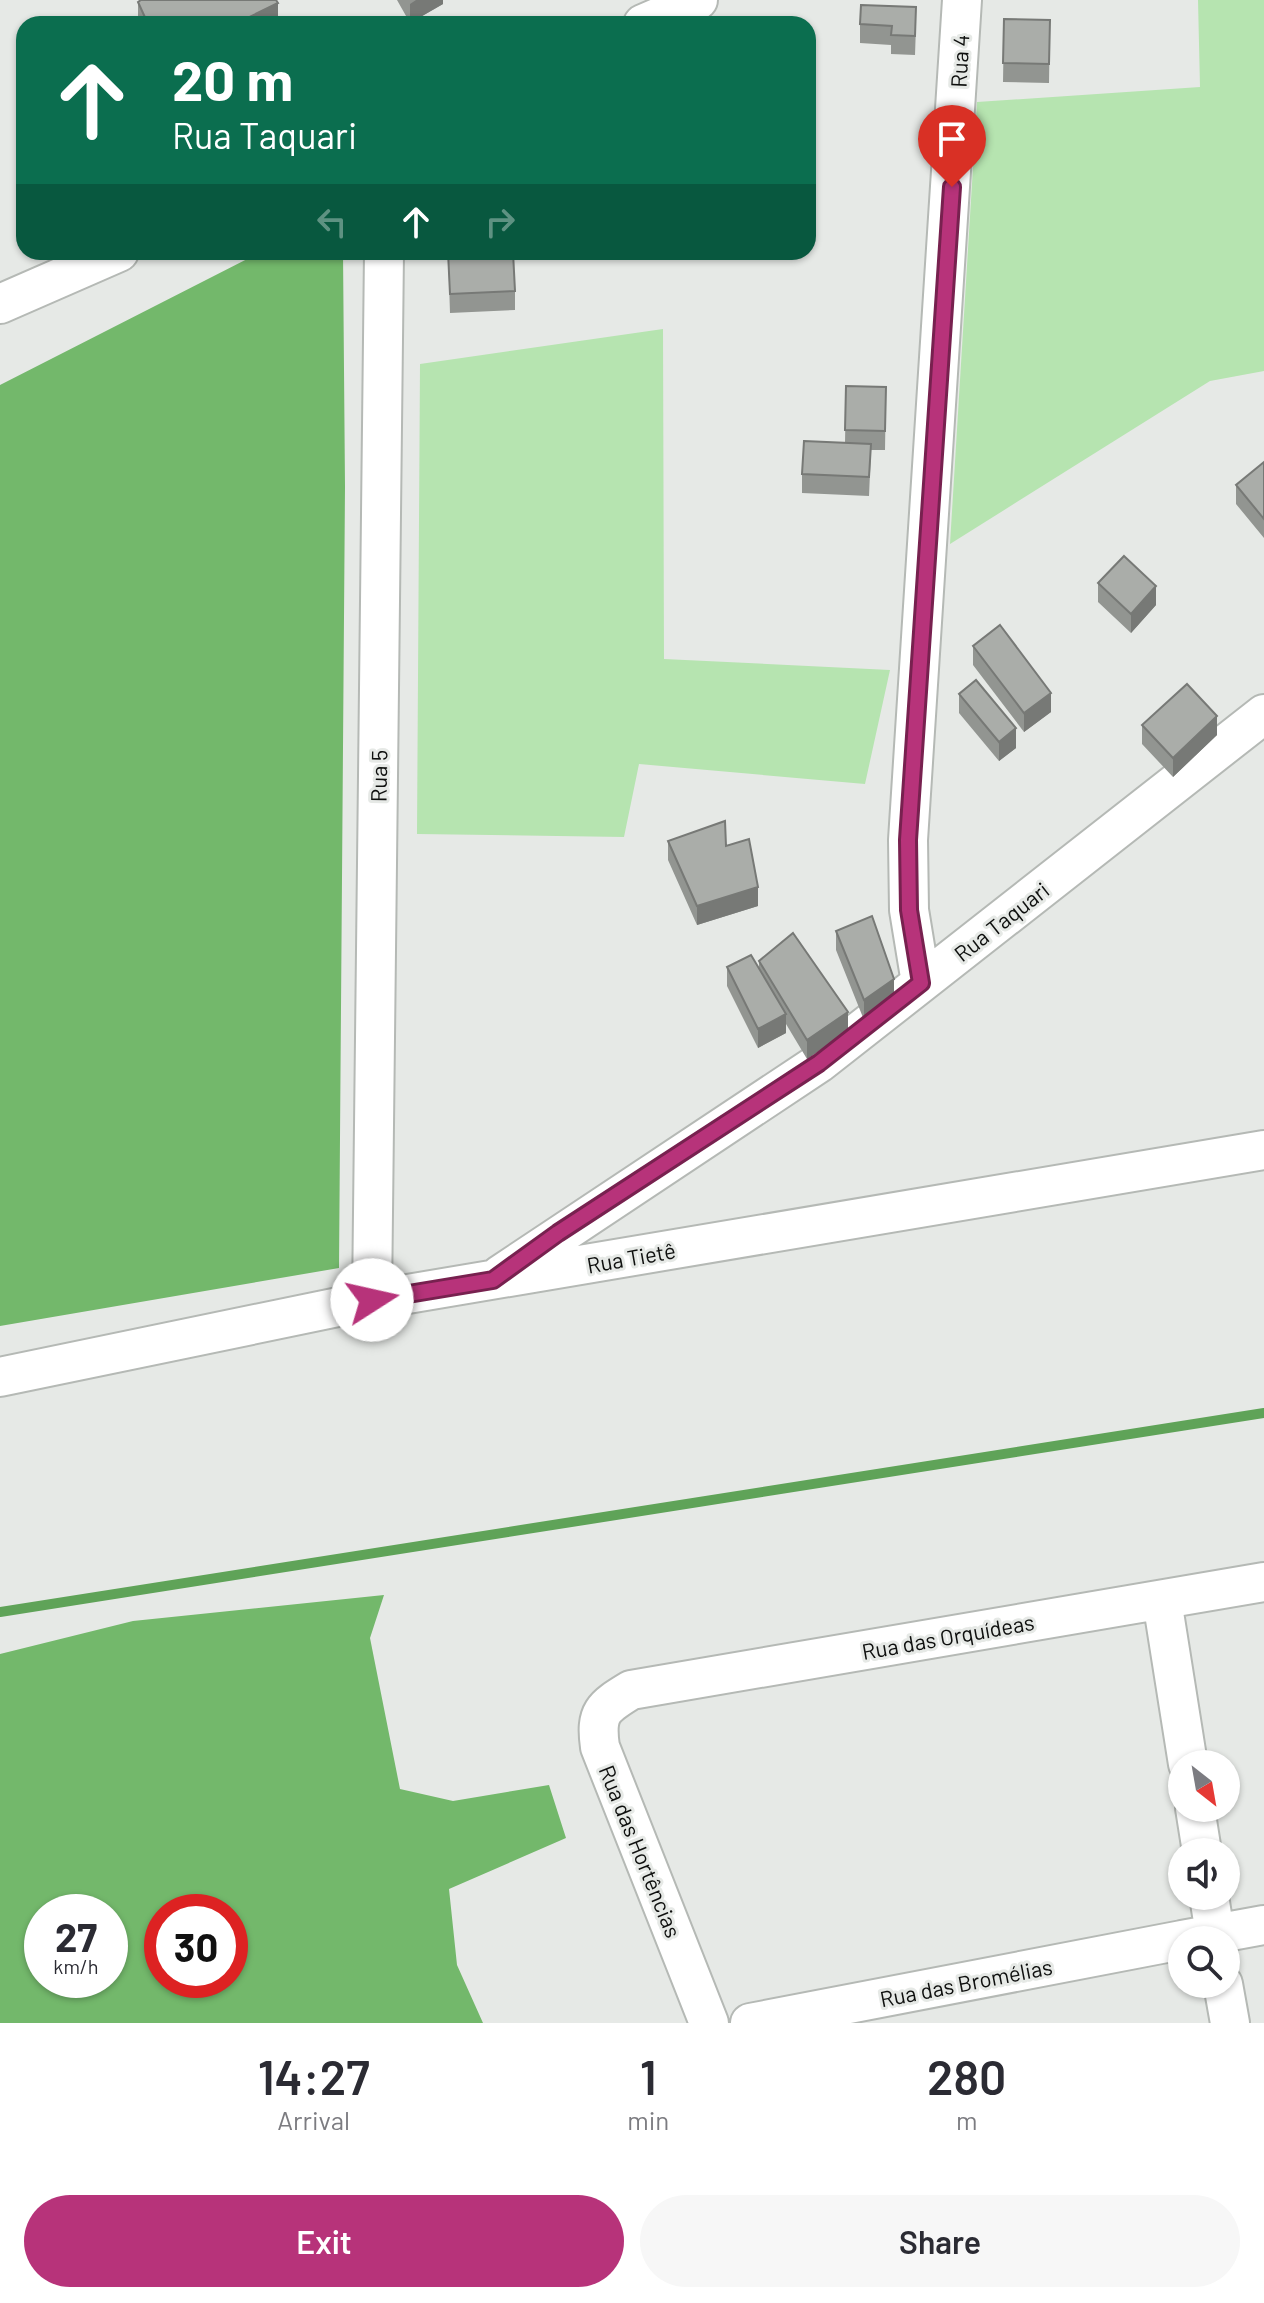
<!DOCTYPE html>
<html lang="en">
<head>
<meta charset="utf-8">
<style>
  :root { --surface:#fff; --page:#f7f7f7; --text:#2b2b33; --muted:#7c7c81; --accent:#b7337a }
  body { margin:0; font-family:Barlow,sans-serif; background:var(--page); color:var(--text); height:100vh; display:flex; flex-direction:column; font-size:30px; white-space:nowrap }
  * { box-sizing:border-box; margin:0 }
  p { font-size:26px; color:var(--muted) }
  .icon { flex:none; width:44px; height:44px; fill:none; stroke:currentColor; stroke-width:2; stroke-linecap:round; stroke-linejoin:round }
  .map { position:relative; height:2023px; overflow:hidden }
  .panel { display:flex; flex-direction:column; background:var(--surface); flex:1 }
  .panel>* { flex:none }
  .guide { position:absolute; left:16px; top:16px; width:800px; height:244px; border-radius:24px; box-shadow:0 2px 6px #0004; background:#0b6e4f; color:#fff; overflow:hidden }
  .needle { width:52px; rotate:149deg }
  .tools { position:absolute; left:1168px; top:1750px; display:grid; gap:16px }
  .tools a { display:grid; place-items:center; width:72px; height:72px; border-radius:50%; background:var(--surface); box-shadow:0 2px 6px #0004; font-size:40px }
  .speed { position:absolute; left:24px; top:1894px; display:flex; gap:16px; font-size:40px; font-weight:700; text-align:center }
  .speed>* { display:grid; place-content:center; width:104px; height:104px; border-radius:50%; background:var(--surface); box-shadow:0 2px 6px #0004; line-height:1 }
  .speed small { font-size:20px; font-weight:400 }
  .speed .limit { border:12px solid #d22; background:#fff; color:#111 }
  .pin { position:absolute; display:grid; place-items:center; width:68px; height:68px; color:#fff; margin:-82px -34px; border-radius:50% 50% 50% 0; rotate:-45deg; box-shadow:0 0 8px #0007 }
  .pin .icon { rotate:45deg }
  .me { position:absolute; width:88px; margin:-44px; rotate:80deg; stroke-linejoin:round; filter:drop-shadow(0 0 6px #0008) }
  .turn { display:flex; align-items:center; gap:28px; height:168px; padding:0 24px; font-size:36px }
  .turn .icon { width:104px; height:104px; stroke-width:2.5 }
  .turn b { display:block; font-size:56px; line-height:68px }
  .lanes { display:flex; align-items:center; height:76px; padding:0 24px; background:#0003; justify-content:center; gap:40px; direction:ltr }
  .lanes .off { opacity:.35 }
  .eta { display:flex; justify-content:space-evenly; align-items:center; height:136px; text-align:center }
  .eta b { font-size:48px; font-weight:600; line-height:56px }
  .primary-button { display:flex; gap:16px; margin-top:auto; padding:16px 24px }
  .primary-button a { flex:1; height:92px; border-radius:48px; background:var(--accent); color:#fff; font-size:32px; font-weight:600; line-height:92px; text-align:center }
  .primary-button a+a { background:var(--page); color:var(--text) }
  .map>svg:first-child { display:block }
  .green { fill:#b6e4b0 }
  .forest { fill:#73b86b; fill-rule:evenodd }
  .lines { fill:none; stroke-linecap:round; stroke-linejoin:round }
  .stream { stroke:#5fa358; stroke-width:10 }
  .minor-casing { stroke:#b5b9b5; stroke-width:42 }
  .minor { stroke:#fff; stroke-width:38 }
  .wall { fill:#929591 }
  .shaded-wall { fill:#777976 }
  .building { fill:#aaada9; stroke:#777976; stroke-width:2 }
  .route-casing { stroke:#77214f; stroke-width:20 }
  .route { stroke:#b7337a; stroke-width:14 }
  .labels { text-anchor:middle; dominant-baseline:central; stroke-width:6; stroke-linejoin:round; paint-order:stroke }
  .street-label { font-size:22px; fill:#0e0f0e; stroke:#e6e9e6 }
</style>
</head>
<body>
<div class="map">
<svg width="1264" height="2023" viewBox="0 0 1264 2023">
  <rect width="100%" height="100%" fill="#e6e9e6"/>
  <path class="green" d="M1198 0H1264V371L1210 381 950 544 977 102 1200 87Z
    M663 329 664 659 890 670 865 784 639 764 624 837 417 834 420 364Z"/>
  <path class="forest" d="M261 252H343L345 487 339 1268 0 1326V385Z
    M384 1595 370 1638 400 1789 453 1801 549 1785 566 1838 449 1889 457 1965 483 2023H0V1654L133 1621ZM42 1912H110V1980H42ZM162 1912H230V1980H162Z"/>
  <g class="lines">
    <path class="stream" d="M0 1612 1264 1413"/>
    <defs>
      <path id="minor" d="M643 24 698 0
        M0 304 119 252
        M921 983 909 910 908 840 962 0
        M500 1275 819 1063 1264 714
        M372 1300 384 252
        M0 1377 372 1300 1264 1150
        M1162 1600 1188 1764
        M1195 1808 1202 1852
        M1209 1896 1216 1940
        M1182 1940 1264 1925
        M1223 1984 1230 2023
        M709 2023 600 1747C595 1712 603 1707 631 1690L1264 1582
        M750 2023 1182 1940"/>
    </defs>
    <use href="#minor" class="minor-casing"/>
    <use href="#minor" class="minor"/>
  </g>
  <path class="wall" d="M397 0H443V4L410 23Z
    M138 2 278 24H138Z
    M1004 19 1050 20 1049 83 1003 82Z
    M860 24 916 26 915 55 891 54V45L860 43Z
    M448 252 515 291V310L450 313Z
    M846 386 886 387 885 450H871L869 496 802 493V474L845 443Z
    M1264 462V538L1236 504V485Z
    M1098 583 1156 605 1131 633 1098 602Z
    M973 646 1051 712 1024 732 973 665Z
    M959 694 1016 748 999 761 959 713Z
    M1142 725 1217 735 1173 777 1142 744Z
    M668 841 726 846 758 906 697 925 668 860Z
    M836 931 894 998 864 1020 836 950Z
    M759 961 848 1031 807 1059 786 1024V1033L758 1048 727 986V967L759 969Z"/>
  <path class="shaded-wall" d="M416 0H443V4L410 23V4Z
    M278 3V24H235Z
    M1156 586V605L1131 633V614Z
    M1051 693V712L1024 732V713Z
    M1217 716V735L1173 777V758Z
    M1016 728V748L999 761V742Z
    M758 887V906L697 925V906Z
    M894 979V998L864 1020V1000Z
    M848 1012V1031L807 1059V1040Z
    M786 1014V1033L758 1048V1029Z"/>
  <path class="building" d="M141 0H276L278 3 235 24H148L138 2Z
    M861 5 916 7 915 36 891 35 892 26 860 24Z
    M1004 19 1050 20 1049 64 1003 63Z
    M448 252H513L515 291 450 294Z
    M846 386 886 387 885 431 845 430Z
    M804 441 871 444 869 477 802 474Z
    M1264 462V519L1236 485Z
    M1124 556 1156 586 1131 614 1098 583Z
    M1000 625 1051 693 1024 713 973 646Z
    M976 680 1016 728 999 742 959 694Z
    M1187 684 1217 716 1173 758 1142 725Z
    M725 821 726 846 749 839 758 887 697 906 668 841Z
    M872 916 894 979 864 1000 836 931Z
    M793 933 848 1012 807 1040 759 961Z
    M751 955 786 1014 758 1029 727 967Z"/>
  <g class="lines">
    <defs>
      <path id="route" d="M372 1300 493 1280 558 1233 819 1063 921 983 909 910 908 840 952 187"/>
    </defs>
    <use href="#route" class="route-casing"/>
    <use href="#route" class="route"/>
  </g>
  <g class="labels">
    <g class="street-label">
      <text transform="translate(959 61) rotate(-87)">Rua 4</text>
      <text transform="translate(378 776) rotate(-89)">Rua 5</text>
      <text transform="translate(1001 921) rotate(-38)">Rua Taquari</text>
      <text transform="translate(631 1257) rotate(-10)">Rua Tietê</text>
      <text transform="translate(948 1636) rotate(-10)">Rua das Orquídeas</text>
      <text transform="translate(641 1851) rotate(68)">Rua das Hortências</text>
      <text transform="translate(966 1982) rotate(-11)">Rua das Bromélias</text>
    </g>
  </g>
</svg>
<div class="tools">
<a><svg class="needle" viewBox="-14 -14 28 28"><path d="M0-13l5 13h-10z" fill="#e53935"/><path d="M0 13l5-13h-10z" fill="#7c7c81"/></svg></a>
<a><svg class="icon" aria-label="sound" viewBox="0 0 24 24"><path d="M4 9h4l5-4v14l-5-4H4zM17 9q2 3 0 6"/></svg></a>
<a><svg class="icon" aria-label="search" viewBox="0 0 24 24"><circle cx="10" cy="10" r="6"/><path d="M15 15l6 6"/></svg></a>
</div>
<div class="speed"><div>27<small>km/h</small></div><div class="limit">30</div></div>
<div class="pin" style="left:952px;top:187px;background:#d93025"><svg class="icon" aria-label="arrive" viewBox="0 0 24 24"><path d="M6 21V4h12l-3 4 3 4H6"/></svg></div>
<svg class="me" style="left:372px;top:1300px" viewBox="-20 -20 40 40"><circle r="19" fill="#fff"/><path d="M0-13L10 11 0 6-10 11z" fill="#b7337a"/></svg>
<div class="guide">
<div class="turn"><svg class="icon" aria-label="ahead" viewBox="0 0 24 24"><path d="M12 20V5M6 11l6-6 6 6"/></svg><div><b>20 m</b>Rua Taquari</div></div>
<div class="lanes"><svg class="icon off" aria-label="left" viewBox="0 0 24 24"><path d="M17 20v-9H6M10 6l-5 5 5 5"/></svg><svg class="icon" aria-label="ahead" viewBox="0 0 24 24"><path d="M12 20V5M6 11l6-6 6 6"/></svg><svg class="icon off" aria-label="right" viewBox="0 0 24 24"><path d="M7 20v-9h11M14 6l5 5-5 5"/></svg></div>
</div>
</div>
<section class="panel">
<div class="eta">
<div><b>14:27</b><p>Arrival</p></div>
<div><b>1</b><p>min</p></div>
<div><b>280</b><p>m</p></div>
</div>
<div class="primary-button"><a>Exit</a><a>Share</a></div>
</section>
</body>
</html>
